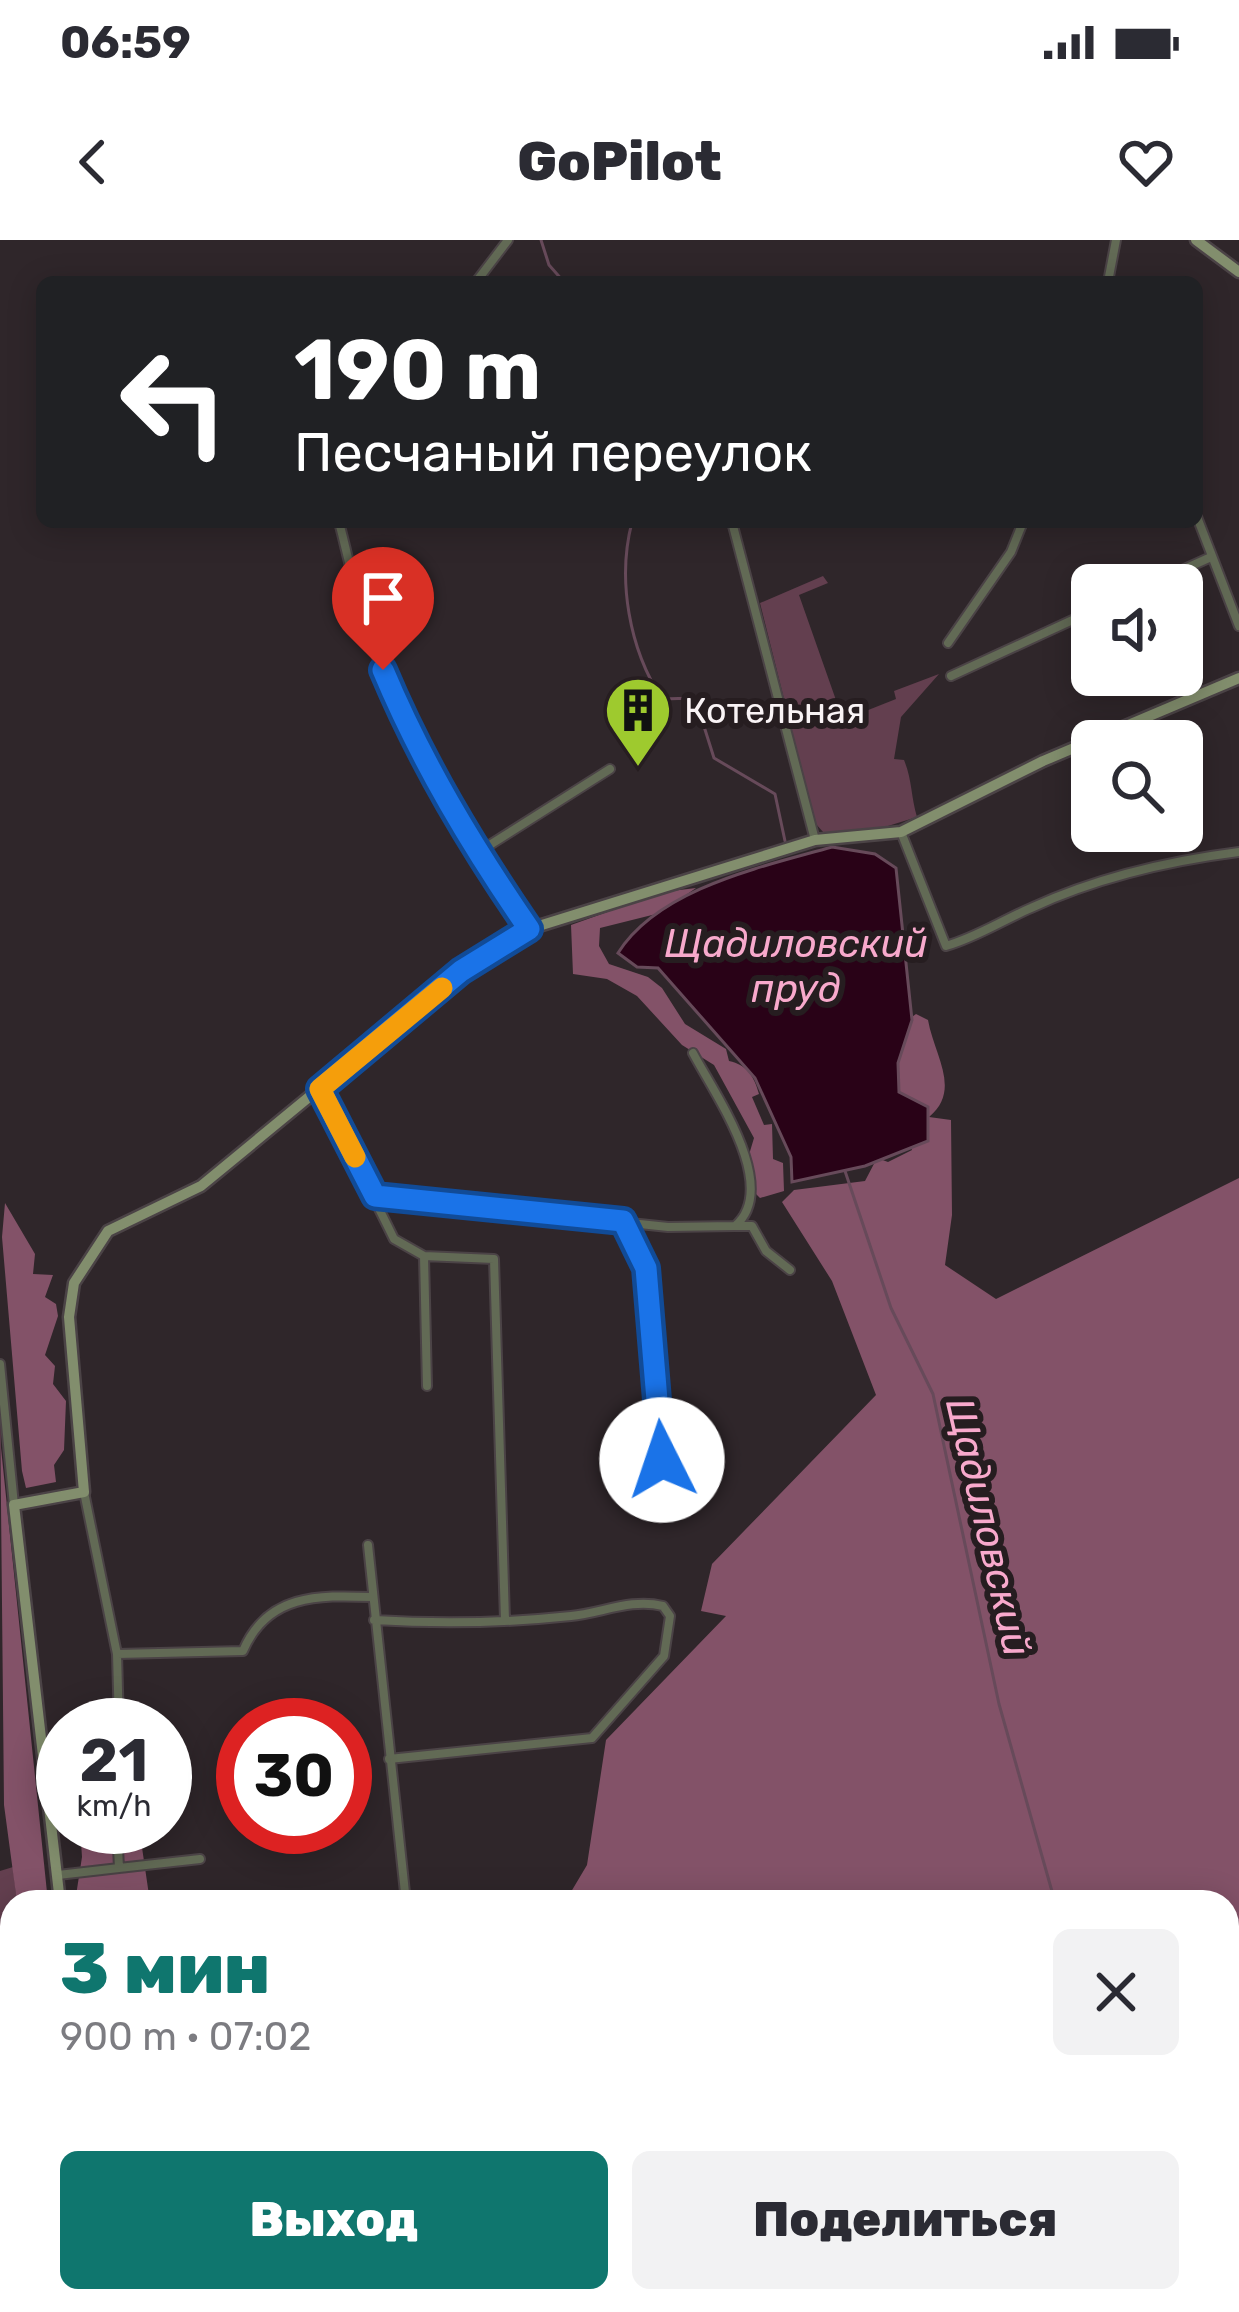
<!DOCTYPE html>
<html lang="ru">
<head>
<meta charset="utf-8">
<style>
  :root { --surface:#fff; --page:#f2f2f3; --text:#2b2b33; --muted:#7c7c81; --accent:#0f766e }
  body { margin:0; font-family:Rubik,sans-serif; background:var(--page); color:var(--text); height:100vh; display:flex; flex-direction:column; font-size:45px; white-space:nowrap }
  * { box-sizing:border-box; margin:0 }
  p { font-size:39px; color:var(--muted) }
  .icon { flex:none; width:66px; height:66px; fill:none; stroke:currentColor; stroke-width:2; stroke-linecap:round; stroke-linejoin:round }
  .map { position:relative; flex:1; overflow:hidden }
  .sheet { position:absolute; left:0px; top:1650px; width:1239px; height:423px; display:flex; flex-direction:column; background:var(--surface); border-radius:36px 36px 0 0; box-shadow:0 6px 30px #0003 }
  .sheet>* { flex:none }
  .top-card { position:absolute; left:36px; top:36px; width:1167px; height:252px; border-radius:18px; box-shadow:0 6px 30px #0003; background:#202124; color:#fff; overflow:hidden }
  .fabs { position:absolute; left:1071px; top:324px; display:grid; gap:24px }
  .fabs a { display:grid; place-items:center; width:132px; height:132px; border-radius:18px; background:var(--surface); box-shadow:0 6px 30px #0003; font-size:60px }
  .speed { position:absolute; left:36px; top:1458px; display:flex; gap:24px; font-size:60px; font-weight:700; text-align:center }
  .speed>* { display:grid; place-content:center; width:156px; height:156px; border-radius:50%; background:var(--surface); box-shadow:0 6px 30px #0003; line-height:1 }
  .speed small { font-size:30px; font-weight:400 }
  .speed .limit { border:18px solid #d22; background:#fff; color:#111 }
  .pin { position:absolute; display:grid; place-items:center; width:102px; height:102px; color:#fff; margin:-123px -51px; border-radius:50% 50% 50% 0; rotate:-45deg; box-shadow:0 0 12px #0007 }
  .pin .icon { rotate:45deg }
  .me { position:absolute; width:132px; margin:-66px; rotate:356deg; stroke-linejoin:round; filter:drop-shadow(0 0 9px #0008) }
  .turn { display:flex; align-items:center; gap:42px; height:252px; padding:0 60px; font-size:54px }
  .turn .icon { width:156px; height:156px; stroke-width:2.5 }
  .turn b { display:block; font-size:84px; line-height:102px }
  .round { display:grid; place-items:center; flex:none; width:126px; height:126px; border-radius:18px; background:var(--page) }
  .head { display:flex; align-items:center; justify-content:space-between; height:204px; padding:0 60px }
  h1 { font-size:72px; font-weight:800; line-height:90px; color:var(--accent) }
  .cta { display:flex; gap:24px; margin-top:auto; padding:24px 60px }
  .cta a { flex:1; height:138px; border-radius:18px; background:var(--accent); color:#fff; font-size:48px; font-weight:800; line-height:138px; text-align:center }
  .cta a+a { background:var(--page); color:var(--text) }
  .status { display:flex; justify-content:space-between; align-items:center; height:84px; padding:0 60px; background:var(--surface); direction:ltr }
  .status svg { height:33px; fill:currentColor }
  header { display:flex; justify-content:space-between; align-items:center; height:156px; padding:0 60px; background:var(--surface); font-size:54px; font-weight:800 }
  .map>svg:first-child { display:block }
  .green { fill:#633f4f }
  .forest { fill:#835268 }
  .water { fill:#290217; stroke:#674a5a; stroke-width:3 }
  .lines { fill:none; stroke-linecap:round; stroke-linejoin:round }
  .stream { stroke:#674a5a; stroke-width:3 }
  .street-casing { stroke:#4b4346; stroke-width:12 }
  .secondary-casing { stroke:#4b4346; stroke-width:15 }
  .street { stroke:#626a55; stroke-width:8 }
  .secondary { stroke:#828e6d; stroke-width:10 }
  .route-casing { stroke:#114b97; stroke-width:30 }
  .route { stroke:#1a73e8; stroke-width:21 }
  .slow { stroke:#f59e0b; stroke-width:21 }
  .labels { text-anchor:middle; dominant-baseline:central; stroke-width:12; stroke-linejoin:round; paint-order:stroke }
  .poi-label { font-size:36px; fill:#f9f3f5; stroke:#261d20; text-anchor:start }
  .water-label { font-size:39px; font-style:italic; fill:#f8a9cc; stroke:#261d20 }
</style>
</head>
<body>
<div class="status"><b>06:59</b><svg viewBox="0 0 49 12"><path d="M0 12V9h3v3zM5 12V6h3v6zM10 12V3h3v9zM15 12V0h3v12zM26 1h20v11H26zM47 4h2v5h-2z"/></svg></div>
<header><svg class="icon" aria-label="back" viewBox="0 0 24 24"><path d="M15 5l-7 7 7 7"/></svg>GoPilot<svg class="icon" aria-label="heart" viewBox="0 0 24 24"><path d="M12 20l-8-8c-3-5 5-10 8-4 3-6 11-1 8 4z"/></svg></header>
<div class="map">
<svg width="1239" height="2072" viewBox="0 0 1239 2072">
  <rect width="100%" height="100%" fill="#2f262a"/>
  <path class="green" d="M823 336 828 343 799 355 843 480 896 459 894 451 939 434 901 477 894 519 904 520C912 539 911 557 917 577L875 590 824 593 815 583 760 363Z
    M13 1627 17 1662H12V1842L0 1843V1631Z"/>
  <path class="forest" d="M696 648 660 673 600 688 599 706 609 724 648 737 662 748 685 784 726 809 729 821C747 825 754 836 759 854L752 857 764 885 772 884 773 919 783 923 784 951 760 958 752 950 748 918 754 898 714 825 682 805 637 756 607 739 573 734 571 685 663 652Z
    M916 774 928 780C934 815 962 850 929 877L951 880 952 975 945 1025 996 1059 1239 938V2072H1161L1154 2061H1227V1662H565L587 1625 606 1500 726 1376 701 1371 712 1324 876 1155 832 1041 782 962 794 950 865 941 877 918 888 922 912 910 898 868 894 790Z
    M5 963 35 1014 33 1034 53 1035 45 1057 56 1064 58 1076 45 1115 55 1126 53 1144 66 1161 64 1210 54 1225 56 1242 26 1248 22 1231 2 997Z
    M0 1163 1 1208 48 1662H17L4 1565Z
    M80 1587H139L150 1662H75L82 1617Z
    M511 2061H1005L986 2072H513Z"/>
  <path class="water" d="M832 607 875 614 896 628 912 780 898 823 899 852 928 867V901L865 926 792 942 791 917 755 838 658 728 637 727 618 713C659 648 762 627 832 607Z"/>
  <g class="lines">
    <path class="stream" d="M541 0 549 25 564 42
      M632 282C617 339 629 409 662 459L695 458 714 518 775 554 785 601
      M845 931 891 1068 933 1154 999 1464 1055 1662
      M1227 2058 1236 2072"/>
    <defs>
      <path id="street" d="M476 42 508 0
        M1108 42 1116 0
        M1197 277 1239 386
        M339 282C349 320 357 361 370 398 407 503 466 598 529 689
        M732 282 815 600
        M1149 345 1211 317
        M948 403 1011 312 1023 282
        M951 436 1092 371
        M901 592 946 706C977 697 1001 681 1031 668 1096 638 1168 621 1239 612
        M477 613 610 529
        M693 813C714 853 781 947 735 986H752L766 1011 790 1030
        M320 849 394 999 424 1016 494 1019 505 1380
        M375 956 668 987 735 986
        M624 982 646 1028 662 1220
        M424 1016 427 1146
        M0 1124 14 1265
        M84 1252 117 1414 119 1485
        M368 1305 406 1662
        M374 1380C440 1384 505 1383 571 1376 602 1373 631 1358 663 1366L670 1376 664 1416 592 1498 389 1519
        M117 1414 243 1411C267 1354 318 1355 372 1357
        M119 1628 200 1619
        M58 1635 119 1628 117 1587
        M363 2061 364 2072
        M433 2061 435 2072"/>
      <path id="secondary" d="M1196 0 1239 32
        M60 1662 14 1265 84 1252 69 1077 74 1043 108 991 201 946 462 731 529 689 815 600 901 592 1043 521 1239 438
        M99 2061 101 2072"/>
    </defs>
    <use href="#street" class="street-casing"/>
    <use href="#secondary" class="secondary-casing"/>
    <use href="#street" class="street"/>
    <use href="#secondary" class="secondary"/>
  </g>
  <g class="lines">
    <defs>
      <path id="route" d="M383 430C422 523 472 606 529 689L461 731 320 849 375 956 623 981 646 1028 662 1220"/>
    </defs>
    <use href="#route" class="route-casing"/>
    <use href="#route" class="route"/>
    <path class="slow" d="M355 917 320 849 442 748"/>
  </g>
  <defs>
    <symbol id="building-pin" viewBox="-11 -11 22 30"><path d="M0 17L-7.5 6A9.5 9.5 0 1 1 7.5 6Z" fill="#9eca2e" stroke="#261d20"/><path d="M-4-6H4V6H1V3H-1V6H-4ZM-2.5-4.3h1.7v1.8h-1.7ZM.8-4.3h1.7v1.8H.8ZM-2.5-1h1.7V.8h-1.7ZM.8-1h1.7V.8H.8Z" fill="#111"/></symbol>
  </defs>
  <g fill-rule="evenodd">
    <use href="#building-pin" x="600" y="432" width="76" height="104"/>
  </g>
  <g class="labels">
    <g class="poi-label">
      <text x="684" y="470">Котельная</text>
    </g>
    <g class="water-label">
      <text x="796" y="704">Щадиловский<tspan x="796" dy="45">пруд</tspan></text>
      <text transform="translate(988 1287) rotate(77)">Щадиловский</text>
    </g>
  </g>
</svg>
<div class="fabs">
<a><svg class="icon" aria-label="sound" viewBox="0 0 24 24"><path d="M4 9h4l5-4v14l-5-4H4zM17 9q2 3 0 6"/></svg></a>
<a><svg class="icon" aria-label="search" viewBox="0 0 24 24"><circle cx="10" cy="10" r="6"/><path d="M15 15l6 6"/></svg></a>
</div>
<div class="speed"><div>21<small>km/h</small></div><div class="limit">30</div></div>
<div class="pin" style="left:383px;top:430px;background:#d93025"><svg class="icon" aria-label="arrive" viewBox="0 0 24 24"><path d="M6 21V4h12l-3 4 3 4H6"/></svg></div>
<svg class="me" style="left:662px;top:1220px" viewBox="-20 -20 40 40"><circle r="19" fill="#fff"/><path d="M0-13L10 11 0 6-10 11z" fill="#1a73e8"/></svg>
<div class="top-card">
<div class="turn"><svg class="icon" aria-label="left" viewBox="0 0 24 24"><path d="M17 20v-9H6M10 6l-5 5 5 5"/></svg><div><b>190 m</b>Песчаный переулок</div></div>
</div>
<section class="sheet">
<div class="head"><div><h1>3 мин</h1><p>900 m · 07:02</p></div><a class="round"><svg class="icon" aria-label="close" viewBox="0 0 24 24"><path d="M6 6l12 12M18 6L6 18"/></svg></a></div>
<div class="cta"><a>Выход</a><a>Поделиться</a></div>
</section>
</div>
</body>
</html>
